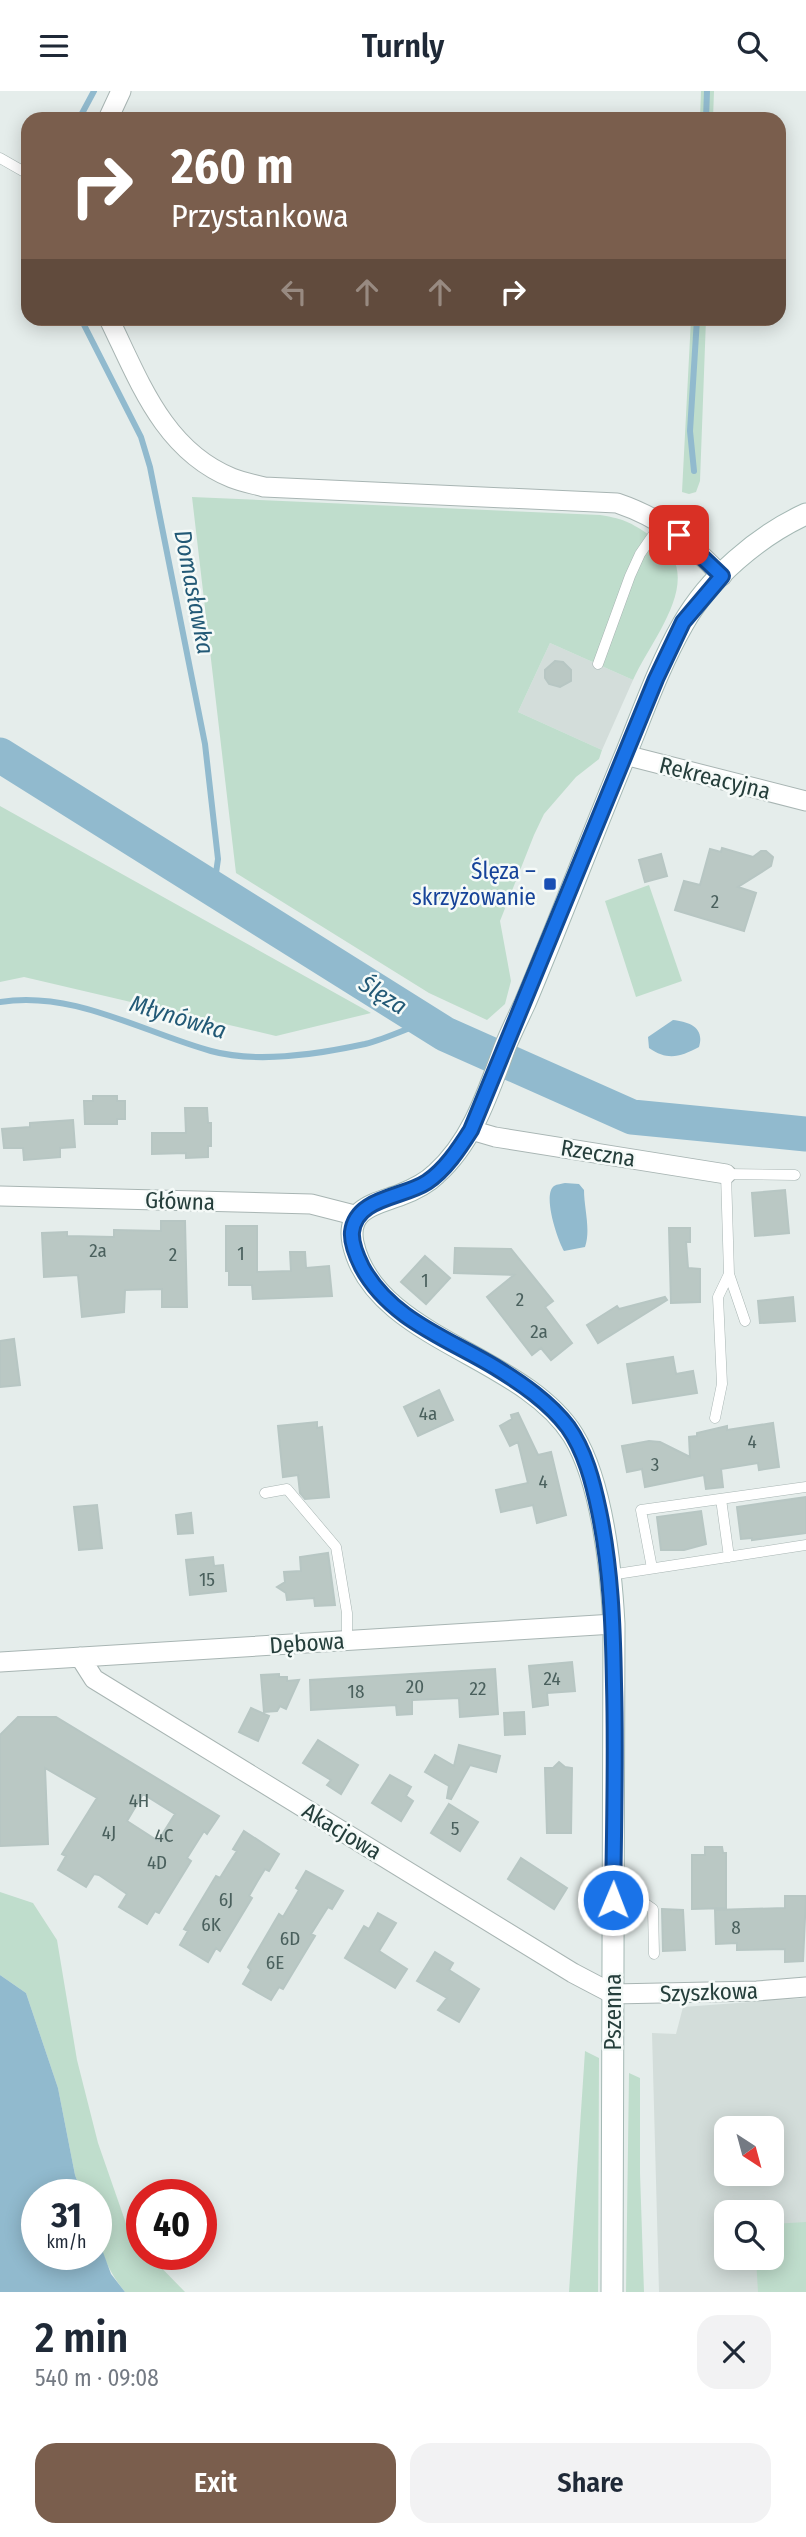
<!DOCTYPE html>
<html lang="en">
<head>
<meta charset="utf-8">
<style>
  :root { --surface:#fff; --page:#f2f2f3; --text:#1f2937; --muted:#747a83; --accent:#7a5e4d }
  body { margin:0; font-family:"Fira Sans Condensed",sans-serif; background:var(--page); color:var(--text); height:100vh; display:flex; flex-direction:column; font-size:26px; white-space:nowrap }
  * { box-sizing:border-box; margin:0 }
  p { font-size:23px; color:var(--muted) }
  .icon { flex:none; width:38px; height:38px; fill:none; stroke:currentColor; stroke-width:2; stroke-linecap:round; stroke-linejoin:round }
  .map { position:relative; height:2201px; overflow:hidden }
  .details { display:flex; flex-direction:column; background:var(--surface); flex:1 }
  .details>* { flex:none }
  .guide { position:absolute; left:21px; top:21px; width:765px; height:214px; border-radius:21px; box-shadow:0 4px 18px #0003; background:#7a5e4d; color:#fff; overflow:hidden }
  .needle { width:46px; rotate:144deg }
  .tools { position:absolute; left:714px; top:2025px; display:grid; gap:14px }
  .tools a { display:grid; place-items:center; width:70px; height:70px; border-radius:14px; background:var(--surface); box-shadow:0 4px 18px #0003; font-size:35px }
  .speed { position:absolute; left:21px; top:2088px; display:flex; gap:14px; font-size:35px; font-weight:700; text-align:center }
  .speed>* { display:grid; place-content:center; width:91px; height:91px; border-radius:50%; background:var(--surface); box-shadow:0 4px 18px #0003; line-height:1 }
  .speed small { font-size:18px; font-weight:400 }
  .speed .limit { border:10px solid #d22; background:#fff; color:#111 }
  .pin { position:absolute; display:grid; place-items:center; width:60px; height:60px; color:#fff; margin:-30px; border-radius:14px; box-shadow:0 4px 10px #0006 }
  .me { position:absolute; width:77px; margin:-38px; rotate:1deg; stroke-linejoin:round; filter:drop-shadow(0 0 5px #0008) }
  .turn { display:flex; align-items:center; gap:24px; height:147px; padding:0 35px; font-size:32px }
  .turn .icon { width:91px; height:91px; stroke-width:2.5 }
  .turn b { display:block; font-size:49px; line-height:60px }
  .lanes { display:flex; align-items:center; height:66px; padding:0 35px; background:#0003; justify-content:center; gap:35px; direction:ltr }
  .lanes .off { opacity:.35 }
  .round { display:grid; place-items:center; flex:none; width:74px; height:74px; border-radius:21px; background:var(--page) }
  .overview { display:flex; align-items:center; justify-content:space-between; height:119px; padding:0 35px }
  h1 { font-size:42px; font-weight:600; line-height:52px }
  .cta { display:flex; gap:14px; margin-top:auto; padding:14px 35px }
  .cta a { flex:1; height:80px; border-radius:21px; background:var(--accent); color:#fff; font-size:28px; font-weight:600; line-height:80px; text-align:center }
  .cta a+a { background:var(--page); color:var(--text) }
  header { display:flex; justify-content:space-between; align-items:center; height:91px; padding:0 35px; background:var(--surface); font-size:32px; font-weight:600 }
  .map>svg:first-child { display:block }
  .built { fill:#d3ddda; fill-rule:evenodd }
  .green { fill:#bfddcc }
  .water { fill:#91bace }
  .lines { fill:none; stroke-linecap:round; stroke-linejoin:round }
  .stream { stroke:#91bace; stroke-width:6 }
  .river { stroke:#91bace; stroke-width:35 }
  .building { fill:#bac8c4; stroke:#b7c6c3; stroke-width:2; fill-rule:evenodd }
  .lane-casing { stroke:#a8b5b3; stroke-width:11 }
  .street-casing { stroke:#a8b5b3; stroke-width:21 }
  .secondary-casing { stroke:#a4b8b4; stroke-width:23 }
  .lane { stroke:#fff; stroke-width:10 }
  .street { stroke:#fff; stroke-width:19 }
  .secondary { stroke:#fff; stroke-width:21 }
  .route-casing { stroke:#114b97; stroke-width:18 }
  .route { stroke:#1a73e8; stroke-width:12 }
  .transit-dot { fill:#1a4fb4; stroke:#f5faf8; stroke-width:2.5 }
  .labels { text-anchor:middle; dominant-baseline:central; stroke-width:5; stroke-linejoin:round; paint-order:stroke }
  .number-label { font-size:19px; fill:#4a605d }
  .street-label { font-size:23px; fill:#253e3b; stroke:#f5faf8 }
  .transit-label { font-size:23px; fill:#164399; stroke:#f5faf8; text-anchor:end }
  .water-label { font-size:24px; font-style:italic; fill:#225976; stroke:#f5faf8 }
</style>
</head>
<body>
<header><svg class="icon" aria-label="menu" viewBox="0 0 24 24"><path d="M4 6h16M4 12h16M4 18h16"/></svg>Turnly<svg class="icon" aria-label="search" viewBox="0 0 24 24"><circle cx="10" cy="10" r="6"/><path d="M15 15l6 6"/></svg></header>
<div class="map">
<svg width="806" height="2201" viewBox="0 0 806 2201">
  <rect width="100%" height="100%" fill="#e5edeb"/>
  <path class="built" d="M550 552 633 589 602 659 518 621Z
    M806 1907V2201H659L652 1942 676 1943 683 1916ZM726 2037H772V2082H726ZM726 2121H772V2166H726Z"/>
  <path class="green" d="M701 0H714L713 28H700Z
    M691 228H706L700 390 696 401 689 403 682 401Z
    M192 406 600 424C626 428 633 433 654 447 710 483 652 546 633 589L550 552 518 621 602 659 599 668 576 686 544 723 534 744 500 830 511 890 505 913 487 929 429 902 236 782Z
    M0 715 371 922 276 945 24 886 0 891Z
    M649 794 682 890 636 906 605 810Z
    M0 1801 33 1812 57 1849 77 1969 98 2052 130 2144 142 2157V2163H148L185 2201H125C99 2168 96 2144 96 2104L82 2103 75 2084 58 1997 26 1902 0 1884Z
    M585 1960 599 1967 598 2201H569Z
    M629 1982 640 1987V2082L644 2201H626Z
    M806 2131V2201H758L756 2167 772 2166V2133Z"/>
  <path class="water" d="M673 929C689 931 705 936 699 956 680 966 668 970 649 957L648 946Z
    M565 1092 579 1093 584 1099C584 1117 591 1139 585 1156L564 1160C558 1150 542 1104 554 1095 557 1093 562 1093 565 1092Z
    M0 1884 26 1902 58 1997 75 2084 82 2103 37 2104V2163H96V2142L111 2183 125 2201H0Z"/>
  <g class="lines">
    <path class="stream" d="M79 28 94 0
      M706 28 707 0
      M81 228 141 346 150 376 205 653 218 768 214 796
      M694 380 690 340 697 228
      M0 911C73 899 142 941 211 960 258 973 319 963 365 953 385 948 406 938 425 931"/>
    <path class="river" d="M0 664 445 943 632 1026 806 1043"/>
  </g>
  <path class="building" d="M555 570 563 571 571 579V590L560 596 549 593 545 587V579Z
    M722 757 753 766 761 760H766L773 766 771 775 738 796 756 802 744 840 675 819 684 790 700 794 710 758 721 761Z
    M661 763 667 785 645 791 639 769Z
    M93 1005H117V1010H125V1028H117V1033H85L84 1010H93Z
    M185 1017H207L208 1032H211V1055H208V1066L186 1067V1062L152 1063V1042H186Z
    M73 1029 75 1056 60 1057V1066L24 1069 23 1057H4L2 1038 30 1036V1032Z
    M785 1099 789 1142 755 1145 752 1102Z
    M161 1130H185L187 1216H162V1198L125 1199 124 1221 82 1226 78 1184 44 1186 42 1142 67 1141V1145L114 1146V1139L161 1140Z
    M226 1135H257V1181L291 1180 290 1161H305L306 1177 329 1175 332 1205 253 1208 252 1194H229V1180H226Z
    M669 1137H690V1151H686L688 1177 700 1178V1211L671 1212Z
    M455 1157 511 1158 553 1210 545 1216 572 1252 551 1269 541 1257 532 1264 487 1206 514 1184 454 1182Z
    M425 1165 450 1187 426 1213 401 1191Z
    M665 1206 667 1209 598 1252 587 1234 617 1215 619 1218Z
    M793 1206 795 1230 760 1232 758 1210Z
    M14 1248 20 1294 0 1296V1250Z
    M673 1266 676 1283 693 1280 697 1302 633 1312 627 1273Z
    M439 1299 453 1329 418 1345 404 1316Z
    M518 1322 538 1364 551 1361 566 1424 537 1432 533 1414 501 1421 496 1399 528 1392 518 1351 510 1355 500 1335 512 1328 511 1324Z
    M317 1331V1337L322 1336 329 1406 305 1408 300 1402 298 1384 283 1386 278 1335Z
    M773 1332 779 1376 759 1379 758 1372 721 1378 723 1396 706 1398 704 1384 645 1396 642 1378 627 1381 622 1355 649 1350 660 1351 690 1366 689 1346 697 1345V1342L727 1335V1339Z
    M806 1406V1442L752 1449V1447L741 1448 737 1416Z
    M97 1414 102 1457 79 1459 74 1416Z
    M701 1420 706 1453 684 1459H661L657 1426Z
    M191 1422 193 1442 178 1443 176 1424Z
    M328 1462 335 1514 315 1515 314 1507 287 1509 286 1502 277 1496 285 1491 284 1481 301 1480 300 1466Z
    M213 1466 214 1475 223 1474 226 1500 190 1504 186 1469Z
    M572 1571 575 1600 547 1602 548 1614 533 1616 529 1575Z
    M495 1578 498 1623 460 1626 459 1607 412 1609V1623L397 1624 396 1614 311 1619 310 1589Z
    M279 1583V1586H287V1590L299 1589 286 1618 280 1615 277 1620 264 1621 261 1584Z
    M251 1617 269 1625 258 1650 239 1641Z
    M524 1621 525 1643 505 1644 504 1622Z
    M18 1626H56L219 1725 207 1743 204 1740 187 1767 191 1770 159 1822 155 1820 147 1833 119 1816 127 1803 99 1784 94 1783 86 1796 58 1779 66 1765 62 1763 97 1707 45 1677 48 1753 0 1755V1644ZM143 1703 175 1723 158 1750 127 1730Z
    M318 1649 358 1674 341 1703 327 1694 331 1689 303 1672Z
    M459 1654 500 1665 496 1681 470 1674 451 1708 447 1707 449 1695 425 1681 435 1664 454 1675Z
    M559 1671 565 1676 572 1677 571 1742H547L545 1677H553Z
    M390 1684 411 1696 406 1705 413 1710 401 1730 372 1712Z
    M449 1713 478 1731 460 1760 431 1742Z
    M244 1740 279 1763 269 1780 265 1778 257 1791 249 1805 252 1807 220 1860 216 1857 208 1871 180 1854 188 1840 184 1838 216 1785 220 1787 228 1774 237 1760 233 1758Z
    M705 1756H722L723 1762H726V1817L692 1818V1764H705Z
    M521 1767 567 1797 554 1818 508 1788Z
    M306 1780 343 1800 332 1818 328 1816 311 1843 315 1845 283 1898 279 1896 271 1909 243 1893 251 1879 248 1876 279 1823 283 1826 299 1799 296 1797Z
    M785 1805H806L803 1870 785 1871V1858L737 1859V1852L716 1853 715 1819 785 1817Z
    M662 1818 683 1819 685 1859 663 1860Z
    M378 1822 396 1832 379 1860 407 1878 395 1897 345 1867 364 1835 369 1838Z
    M435 1861 453 1872 449 1879 479 1898 459 1931 438 1919 447 1907 417 1890Z"/>
  <g class="lines">
    <defs>
      <path id="lane" d="M0 67 28 83
        M598 573 630 485 640 463 662 431
        M729 1183 745 1230
        M715 1327 722 1293 718 1206 729 1183 726 1083 795 1084
        M265 1402 287 1398 336 1456 347 1522V1550
        M721 1408 729 1466
        M652 1477 641 1419 806 1396
        M610 1484 806 1454
        M614 1809H640L653 1818 654 1863"/>
      <path id="street" d="M108 28 121 0
        M109 228C139 289 163 359 232 387 242 391 253 393 264 396L617 412C664 428 688 450 722 485
        M625 664 806 710
        M471 1039 495 1046 726 1083
        M0 1105 311 1113 358 1125
        M80 1566 94 1588 573 1882 613 1903 757 1900 806 1896
        M0 1571 614 1533"/>
      <path id="secondary" d="M612 2201 614 1533C611 1478 602 1391 573 1344 522 1263 374 1248 353 1152 346 1117 376 1113 400 1104 413 1099 426 1093 436 1083 473 1050 488 1001 505 956 511 941 518 927 525 912 560 829 592 744 627 660 644 618 660 573 683 533 709 487 758 445 806 423"/>
    </defs>
    <use href="#lane" class="lane-casing"/>
    <use href="#street" class="street-casing"/>
    <use href="#secondary" class="secondary-casing"/>
    <use href="#lane" class="lane"/>
    <use href="#street" class="street"/>
    <use href="#secondary" class="secondary"/>
  </g>
  <g class="lines">
    <defs>
      <path id="route" d="M613 1809C614 1737 616 1665 614 1593 613 1534 611 1478 599 1420 593 1391 585 1360 568 1336 549 1311 521 1292 495 1276 447 1247 390 1228 362 1176 357 1166 351 1152 352 1141 356 1106 403 1107 427 1091 445 1079 459 1058 471 1039L656 588 683 531 722 485 679 444"/>
    </defs>
    <use href="#route" class="route-casing"/>
    <use href="#route" class="route"/>
  </g>
  <rect class="transit-dot" x="543" y="786" width="14" height="14" rx="3.5"/>
  <g class="labels">
    <g class="number-label">
      <text x="715" y="810">2</text>
      <text x="98" y="1159">2a</text>
      <text x="241" y="1162">1</text>
      <text x="173" y="1163">2</text>
      <text x="425" y="1189">1</text>
      <text x="520" y="1208">2</text>
      <text x="539" y="1240">2a</text>
      <text x="428" y="1322">4a</text>
      <text x="752" y="1350">4</text>
      <text x="655" y="1373">3</text>
      <text x="543" y="1390">4</text>
      <text x="207" y="1488">15</text>
      <text x="552" y="1587">24</text>
      <text x="415" y="1595">20</text>
      <text x="478" y="1597">22</text>
      <text x="356" y="1600">18</text>
      <text x="139" y="1709">4H</text>
      <text x="455" y="1737">5</text>
      <text x="109" y="1741">4J</text>
      <text x="164" y="1744">4C</text>
      <text x="157" y="1771">4D</text>
      <text x="226" y="1808">6J</text>
      <text x="211" y="1833">6K</text>
      <text x="736" y="1836">8</text>
      <text x="290" y="1847">6D</text>
      <text x="275" y="1871">6E</text>
    </g>
    <g class="street-label">
      <text transform="translate(715 687) rotate(14)">Rekreacyjna</text>
      <text transform="translate(598 1062) rotate(9)">Rzeczna</text>
      <text transform="translate(180 1110) rotate(2)">Główna</text>
      <text transform="translate(307 1552) rotate(-4)">Dębowa</text>
      <text transform="translate(342 1740) rotate(31)">Akacjowa</text>
      <text transform="translate(709 1901) rotate(-2)">Szyszkowa</text>
      <text transform="translate(613 1921) rotate(-90)">Pszenna</text>
    </g>
    <g class="transit-label">
      <text x="536" y="780">Ślęza –<tspan x="536" dy="26">skrzyżowanie</tspan></text>
    </g>
    <g class="water-label">
      <text transform="translate(194 501) rotate(79)">Domasławka</text>
      <text transform="translate(383 904) rotate(32)">Ślęza</text>
      <text transform="translate(178 926) rotate(17)">Młynówka</text>
    </g>
  </g>
</svg>
<div class="tools">
<a><svg class="needle" viewBox="-14 -14 28 28"><path d="M0-13l5 13h-10z" fill="#e53935"/><path d="M0 13l5-13h-10z" fill="#747a83"/></svg></a>
<a><svg class="icon" aria-label="search" viewBox="0 0 24 24"><circle cx="10" cy="10" r="6"/><path d="M15 15l6 6"/></svg></a>
</div>
<div class="speed"><div>31<small>km/h</small></div><div class="limit">40</div></div>
<div class="pin" style="left:679px;top:444px;background:#d93025"><svg class="icon" aria-label="arrive" viewBox="0 0 24 24"><path d="M6 21V4h12l-3 4 3 4H6"/></svg></div>
<svg class="me" style="left:613px;top:1809px" viewBox="-20 -20 40 40"><circle r="17" fill="#1a73e8" stroke="#fff" stroke-width="3"/><path d="M0-11L8 9 0 5-8 9z" fill="#fff"/></svg>
<div class="guide">
<div class="turn"><svg class="icon" aria-label="right" viewBox="0 0 24 24"><path d="M7 20v-9h11M14 6l5 5-5 5"/></svg><div><b>260 m</b>Przystankowa</div></div>
<div class="lanes"><svg class="icon off" aria-label="left" viewBox="0 0 24 24"><path d="M17 20v-9H6M10 6l-5 5 5 5"/></svg><svg class="icon off" aria-label="ahead" viewBox="0 0 24 24"><path d="M12 20V5M6 11l6-6 6 6"/></svg><svg class="icon off" aria-label="ahead" viewBox="0 0 24 24"><path d="M12 20V5M6 11l6-6 6 6"/></svg><svg class="icon" aria-label="right" viewBox="0 0 24 24"><path d="M7 20v-9h11M14 6l5 5-5 5"/></svg></div>
</div>
</div>
<section class="details">
<div class="overview"><div><h1>2 min</h1><p>540 m · 09:08</p></div><a class="round"><svg class="icon" aria-label="close" viewBox="0 0 24 24"><path d="M6 6l12 12M18 6L6 18"/></svg></a></div>
<div class="cta"><a>Exit</a><a>Share</a></div>
</section>
</body>
</html>
